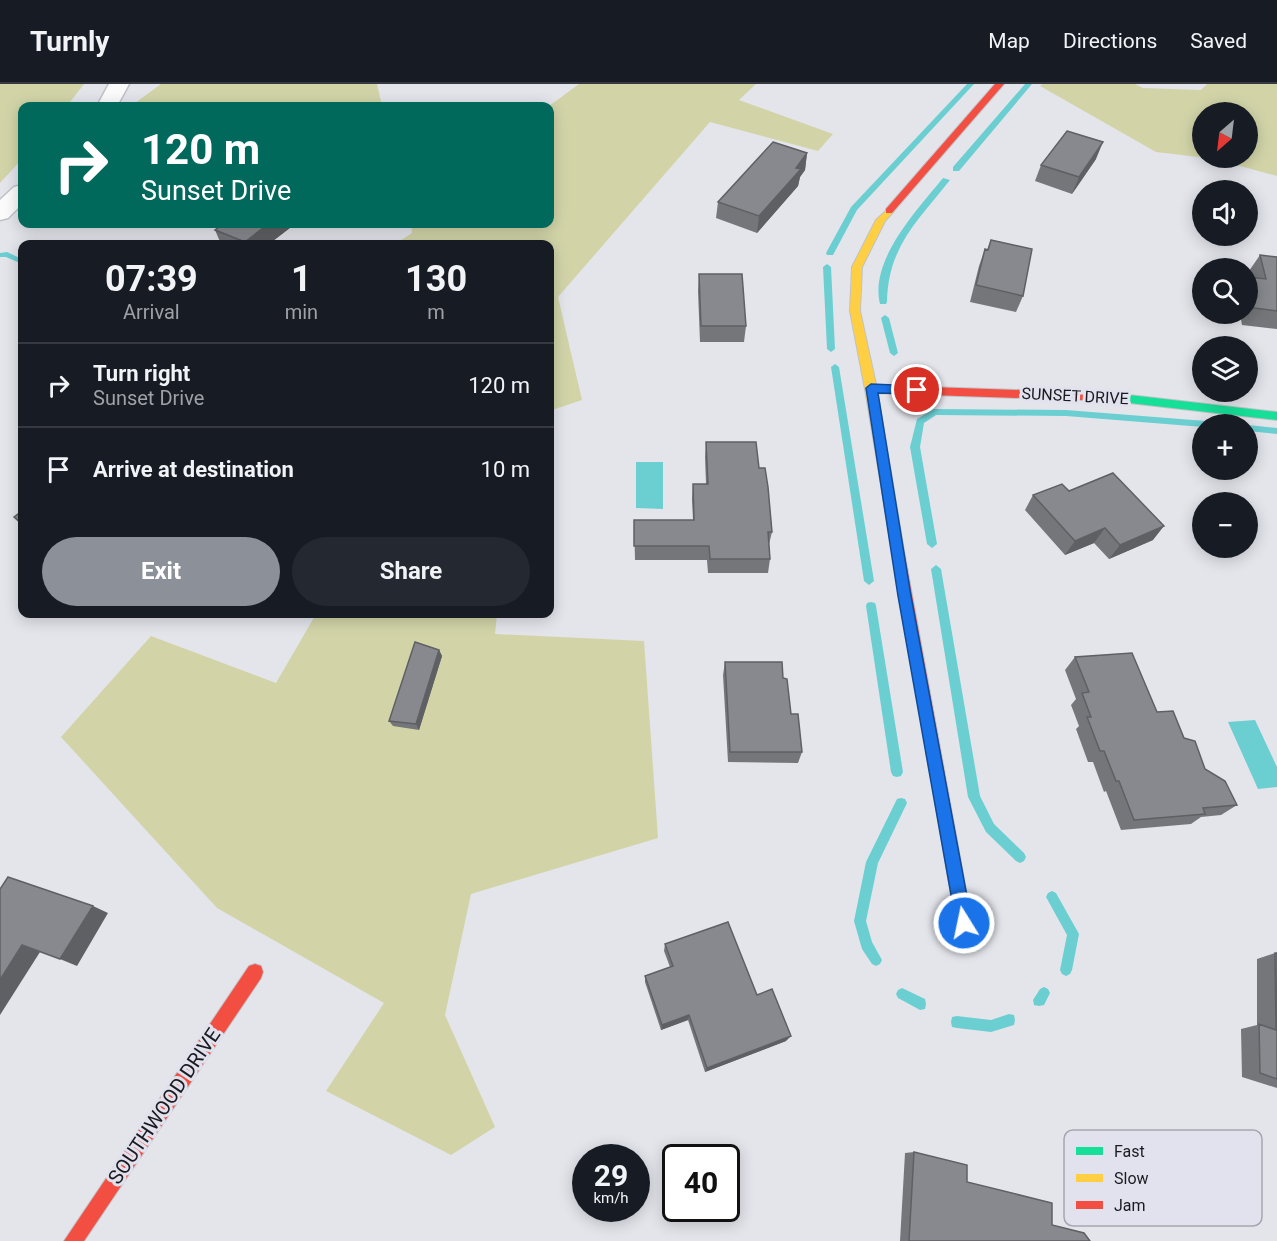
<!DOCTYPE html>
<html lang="en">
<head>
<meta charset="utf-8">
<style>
  :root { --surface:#171b24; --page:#242831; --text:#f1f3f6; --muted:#9ea1a6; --line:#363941; --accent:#8c9099 }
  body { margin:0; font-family:Roboto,sans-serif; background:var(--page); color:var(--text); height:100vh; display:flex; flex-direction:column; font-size:22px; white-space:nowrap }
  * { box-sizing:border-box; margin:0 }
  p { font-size:20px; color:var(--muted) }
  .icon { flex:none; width:33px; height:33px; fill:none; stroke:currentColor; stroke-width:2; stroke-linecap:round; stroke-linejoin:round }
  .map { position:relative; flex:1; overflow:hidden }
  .details { position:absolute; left:18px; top:156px; width:536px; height:378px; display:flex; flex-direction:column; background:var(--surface); border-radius:12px; box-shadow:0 3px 15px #0003 }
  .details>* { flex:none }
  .banner { position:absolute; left:18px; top:18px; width:536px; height:126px; border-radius:12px; box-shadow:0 3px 15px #0003; background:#00695c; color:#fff; overflow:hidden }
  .needle { width:39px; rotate:208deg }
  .fabs { position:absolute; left:1192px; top:18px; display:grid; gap:12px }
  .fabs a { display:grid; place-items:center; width:66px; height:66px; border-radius:50%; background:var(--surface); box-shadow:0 3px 15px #0003; font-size:30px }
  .speed { position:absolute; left:572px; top:1060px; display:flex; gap:12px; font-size:30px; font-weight:700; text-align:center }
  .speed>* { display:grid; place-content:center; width:78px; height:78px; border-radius:50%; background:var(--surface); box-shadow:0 3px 15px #0003; line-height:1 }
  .speed small { font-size:15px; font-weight:400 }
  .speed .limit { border:3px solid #111; border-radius:9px; background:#fff; color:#111 }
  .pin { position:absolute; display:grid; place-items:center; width:51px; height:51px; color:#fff; margin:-26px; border:3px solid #fff; border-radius:50%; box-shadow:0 2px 6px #0007 }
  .me { position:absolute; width:66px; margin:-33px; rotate:350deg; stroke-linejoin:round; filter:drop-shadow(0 0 4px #0008) }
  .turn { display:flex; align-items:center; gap:21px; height:126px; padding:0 24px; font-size:27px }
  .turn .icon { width:78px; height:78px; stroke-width:2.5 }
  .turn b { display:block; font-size:42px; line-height:51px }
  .eta { display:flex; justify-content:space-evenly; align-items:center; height:102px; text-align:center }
  .eta b { font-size:36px; font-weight:700; line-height:42px }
  .button { display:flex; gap:12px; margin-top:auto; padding:12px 24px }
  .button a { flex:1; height:69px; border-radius:36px; background:var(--accent); color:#fff; font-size:24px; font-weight:700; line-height:69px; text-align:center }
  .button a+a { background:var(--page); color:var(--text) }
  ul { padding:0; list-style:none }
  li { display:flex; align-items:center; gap:18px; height:84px; padding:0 24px; border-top:2px solid var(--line) }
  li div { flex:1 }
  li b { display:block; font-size:22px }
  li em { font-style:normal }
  header { display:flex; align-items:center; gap:36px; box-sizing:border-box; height:84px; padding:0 30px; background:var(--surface); border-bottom:2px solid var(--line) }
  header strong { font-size:28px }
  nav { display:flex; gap:33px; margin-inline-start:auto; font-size:21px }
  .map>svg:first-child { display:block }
  .green { fill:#d2d4a8; fill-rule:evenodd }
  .water { fill:#6bcfd2 }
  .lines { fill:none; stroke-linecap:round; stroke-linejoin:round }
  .stream { fill:#6bcfd2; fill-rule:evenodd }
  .street-casing { stroke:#c1c2c7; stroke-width:3 }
  .fast-casing { stroke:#c1c2c7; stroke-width:2 }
  .slow-casing { stroke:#c1c2c7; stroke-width:2 }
  .jam-casing { stroke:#c1c2c7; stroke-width:2 }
  .street { fill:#fbfbfc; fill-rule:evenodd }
  .fast { fill:#16e098; fill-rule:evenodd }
  .slow { fill:#ffcf43; fill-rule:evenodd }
  .jam { fill:#f24e42; fill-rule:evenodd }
  .wall { fill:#75767a }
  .shaded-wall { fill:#5f6063 }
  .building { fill:#88898e; stroke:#5f6063; stroke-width:1.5 }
  .route { fill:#1a73e8; stroke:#114b97; stroke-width:1.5 }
  .labels { text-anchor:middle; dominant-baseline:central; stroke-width:6; stroke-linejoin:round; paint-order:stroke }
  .street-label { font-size:16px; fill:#1b1b1f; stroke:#e1e2ee }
  .near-street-label { font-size:20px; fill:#1b1b1f; stroke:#e1e2ee }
  .key { fill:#e1e2ee; stroke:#a6a6b0; stroke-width:1.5 }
  .key-label { font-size:16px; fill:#1b1b1f }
</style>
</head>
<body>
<header>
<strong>Turnly</strong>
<nav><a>Map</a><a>Directions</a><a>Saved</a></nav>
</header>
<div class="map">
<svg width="1277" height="1157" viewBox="0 0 1277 1157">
  <rect width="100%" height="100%" fill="#e4e5eb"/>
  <path class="green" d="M0 0H84L67 22H22V75L0 99Z
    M161 0H377L382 22H131Z
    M579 0H756L739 16 833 50 818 67 710 38 558 213 582 316 549 327V160H395L412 149 411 140H549V22Z
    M1042 0H1135L1143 4 1201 6 1207 0H1277V92L1215 75 1156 68 1040 2ZM1203 28H1248V74H1203Z
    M316 530H497L495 550 644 557 658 754 471 810 445 931 495 1043 451 1071 326 1007 384 919 217 824 61 653 151 552 276 599Z"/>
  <path class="water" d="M636 378H663V425L636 424Z
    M1255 636 1277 683V703L1258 705 1228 638Z"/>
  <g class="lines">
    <path class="stream" d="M967 0H974L857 126 833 171H827L826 169 851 123Z
      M1025 0H1032L959 87H953V83Z
      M943 94 950 96C918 137 888 162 887 218L886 220H880C869 176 918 125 943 94Z
      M7 168 22 175V180L6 173H0V169Z
      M827 180 831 183 835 265 831 268 827 265 823 183Z
      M885 231 889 234 898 269 894 272 890 269 881 234Z
      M835 280 839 283 874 497 869 501 864 497 831 283Z
      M934 325 1066 326 1206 337 1210 340H1203V343L1066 332 936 331 924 339 920 363 937 460 932 464 927 460 910 363 917 335Z
      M1248 341 1277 344V350L1248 347Z
      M936 481 941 485 980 712 994 740 1024 769 1026 773 1024 777 1020 779 1016 777 986 748 968 713 931 485Z
      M871 518 875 519 876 522 903 688 901 692 897 693 893 692 891 688 866 522 867 519Z
      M901 714 905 715 907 719 878 779 866 837 872 858 882 876 880 880 876 882 872 880 862 865 854 837 866 778 897 715Z
      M1052 807 1056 809 1079 850 1072 886 1070 890 1066 892 1062 890 1060 886 1067 851 1046 813 1048 809Z
      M1044 903 1048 905 1050 909 1044 921 1039 922 1034 921 1033 916 1040 905Z
      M902 904 925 915 926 920 925 925 920 926 898 914 896 910 898 906Z
      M1009 930 1014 931 1015 936 1014 941 991 948 957 944 952 943 951 938 952 933 957 932 991 936Z"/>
    <defs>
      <path id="street" d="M109 0H129L117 22H97Z
        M22 101V120L8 134 0 136V116L14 103Z"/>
      <path id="fast" d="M1112 309 1277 328V336L1112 317 1106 313Z"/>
      <path id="slow" d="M889 124 894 127 885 137 862 183 860 227 877 305 904 467 898 472 892 467 865 305 850 227 852 183 876 136Z"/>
      <path id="jam" d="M995 0H1004L892 129H886V125Z
        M871 301 1112 309 1118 313 1112 317 871 309 865 305Z
        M898 462 904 467 972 839 970 845 964 847 958 845 956 839 892 467Z
        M255 880 261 882 263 888 261 894 84 1157H64L249 882Z"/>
    </defs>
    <use href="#street" class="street-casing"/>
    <use href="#fast" class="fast-casing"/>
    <use href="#slow" class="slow-casing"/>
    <use href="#jam" class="jam-casing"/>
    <use href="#street" class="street"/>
    <use href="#fast" class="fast"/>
    <use href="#slow" class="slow"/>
    <use href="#jam" class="jam"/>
  </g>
  <path class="wall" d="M807 69 805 86 800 93 798 102 757 149 716 134 718 118Z
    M1096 75 1072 110 1035 97 1041 81Z
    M295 140 269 160H221L215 146Z
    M991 156 1023 212 1016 228 970 218 979 182 985 165 987 166Z
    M1260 171 1277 173V245L1242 241 1240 230H1248V193H1250L1249 187Z
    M699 190 746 242 744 258H700L698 207Z
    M706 358 759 384 772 448 769 460 770 475 768 489H708L707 476H635L634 436H693L692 415 693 400H706L705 373Z
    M1069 407 1153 456 1109 475 1094 459 1065 471 1025 426 1033 411Z
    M439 566 442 572 419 646 393 642 389 637Z
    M1075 573 1157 628 1184 654 1205 685 1237 721 1221 731 1201 733 1191 740 1121 746 1106 707 1104 708 1093 678H1088L1076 645 1079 642 1071 621 1076 615 1065 586Z
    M725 578 783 594 791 630 802 668 798 679 728 678 723 591Z
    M665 860 757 911 786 957 705 988 688 936 661 946 645 898V892L670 883 664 867Z
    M1275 869H1277V1004L1242 993 1241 945 1257 941V875Z
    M914 1068 967 1098 1052 1141 1090 1157H900L905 1069Z"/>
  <path class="shaded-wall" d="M1103 58 1096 75 1072 110 1079 93Z
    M807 69 805 86 800 93 798 102 757 149 759 132Z
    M268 140H295L269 160H246L245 158Z
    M1164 442 1153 456 1109 475 1120 461Z
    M1105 444 1094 459 1065 471 1075 457Z
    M439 566 442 572 419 646 416 640Z
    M93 822 108 829 77 882 60 875Z
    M22 861 40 868 0 931V896Z
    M689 931 688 936 661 946 662 941Z
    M791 952 786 957 705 988 707 984Z"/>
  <path class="building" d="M1067 47 1103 58 1079 93 1041 81Z
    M773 58 807 69 796 84 801 85 759 132 718 118Z
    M223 140H268L245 158 215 146Z
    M991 156 1032 165 1023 212 976 201 985 165 988 166Z
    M1260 171 1277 173V227L1254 224 1248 203V193L1266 195Z
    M699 190H742L746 242H701Z
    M706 358H756L759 384H765L768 403 772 448H768L770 475H710L709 462H634V436H694L693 400H708Z
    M1113 389 1164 442 1120 461 1105 444 1075 457 1033 411 1062 400 1069 407Z
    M22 427V440L14 433Z
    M415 558 439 566 416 640 389 637Z
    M1132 569 1157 628 1173 627 1184 654 1195 657 1205 685 1225 697 1237 721 1203 724 1205 730 1134 736 1119 697H1116L1104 667H1100L1087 633H1091L1082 609 1089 608 1075 573Z
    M725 578H782L783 594 787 595 791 630H798L802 668H730Z
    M8 793 93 822 60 875 22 861 0 896V805Z
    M728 838 757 911 772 905 791 952 707 984 689 931 662 941 645 892 673 882 665 860Z
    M1275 869H1277V995L1260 989 1259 940 1276 946Z
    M914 1068 967 1081V1098L1052 1119V1141L1084 1149 1090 1157H909Z"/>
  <path class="route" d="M871 300 917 302 922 306 917 310 878 309 911 512 972 839 969 844 964 847 958 844 956 839 898 512 866 304Z"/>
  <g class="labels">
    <g class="street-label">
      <text transform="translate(1075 312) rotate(3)">SUNSET DRIVE</text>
    </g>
    <g class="near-street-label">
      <text transform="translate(164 1022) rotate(-56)">SOUTHWOOD DRIVE</text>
    </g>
  </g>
  <rect x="1064" y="1046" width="198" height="96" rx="9" class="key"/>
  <rect x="1076" y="1063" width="27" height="8" fill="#16e098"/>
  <rect x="1076" y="1090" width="27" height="8" fill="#ffcf43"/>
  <rect x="1076" y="1117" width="27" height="8" fill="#f24e42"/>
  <g class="key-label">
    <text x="1114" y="1073">Fast</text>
    <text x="1114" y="1100">Slow</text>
    <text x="1114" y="1127">Jam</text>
  </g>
</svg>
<div class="fabs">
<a><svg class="needle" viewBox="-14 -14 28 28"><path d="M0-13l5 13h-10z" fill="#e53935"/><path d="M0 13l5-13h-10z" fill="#9ea1a6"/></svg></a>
<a><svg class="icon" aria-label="sound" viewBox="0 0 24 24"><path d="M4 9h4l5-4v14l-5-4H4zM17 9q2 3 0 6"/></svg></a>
<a><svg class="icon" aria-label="search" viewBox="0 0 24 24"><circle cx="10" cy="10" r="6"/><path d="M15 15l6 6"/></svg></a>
<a><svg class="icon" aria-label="layers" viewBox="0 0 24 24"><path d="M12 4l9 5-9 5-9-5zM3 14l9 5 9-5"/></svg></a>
<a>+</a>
<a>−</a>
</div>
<div class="speed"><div>29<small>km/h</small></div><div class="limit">40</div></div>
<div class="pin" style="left:917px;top:306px;background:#d93025"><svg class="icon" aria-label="arrive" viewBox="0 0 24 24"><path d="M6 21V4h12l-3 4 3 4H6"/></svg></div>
<svg class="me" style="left:964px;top:839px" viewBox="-20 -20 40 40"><circle r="17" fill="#1a73e8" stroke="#fff" stroke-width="3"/><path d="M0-11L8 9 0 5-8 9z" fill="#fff"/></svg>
<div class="banner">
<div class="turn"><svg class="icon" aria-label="right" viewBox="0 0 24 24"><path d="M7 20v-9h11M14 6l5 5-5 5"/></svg><div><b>120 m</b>Sunset Drive</div></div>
</div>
<section class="details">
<div class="eta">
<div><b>07:39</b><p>Arrival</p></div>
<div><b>1</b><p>min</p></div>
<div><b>130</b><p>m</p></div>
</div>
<ul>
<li><svg class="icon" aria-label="right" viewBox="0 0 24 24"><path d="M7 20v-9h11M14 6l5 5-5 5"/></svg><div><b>Turn right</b><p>Sunset Drive</p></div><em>120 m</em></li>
<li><svg class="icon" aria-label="arrive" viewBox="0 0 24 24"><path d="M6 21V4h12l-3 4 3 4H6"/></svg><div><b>Arrive at destination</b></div><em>10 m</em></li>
</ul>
<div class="button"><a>Exit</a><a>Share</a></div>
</section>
</div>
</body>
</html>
